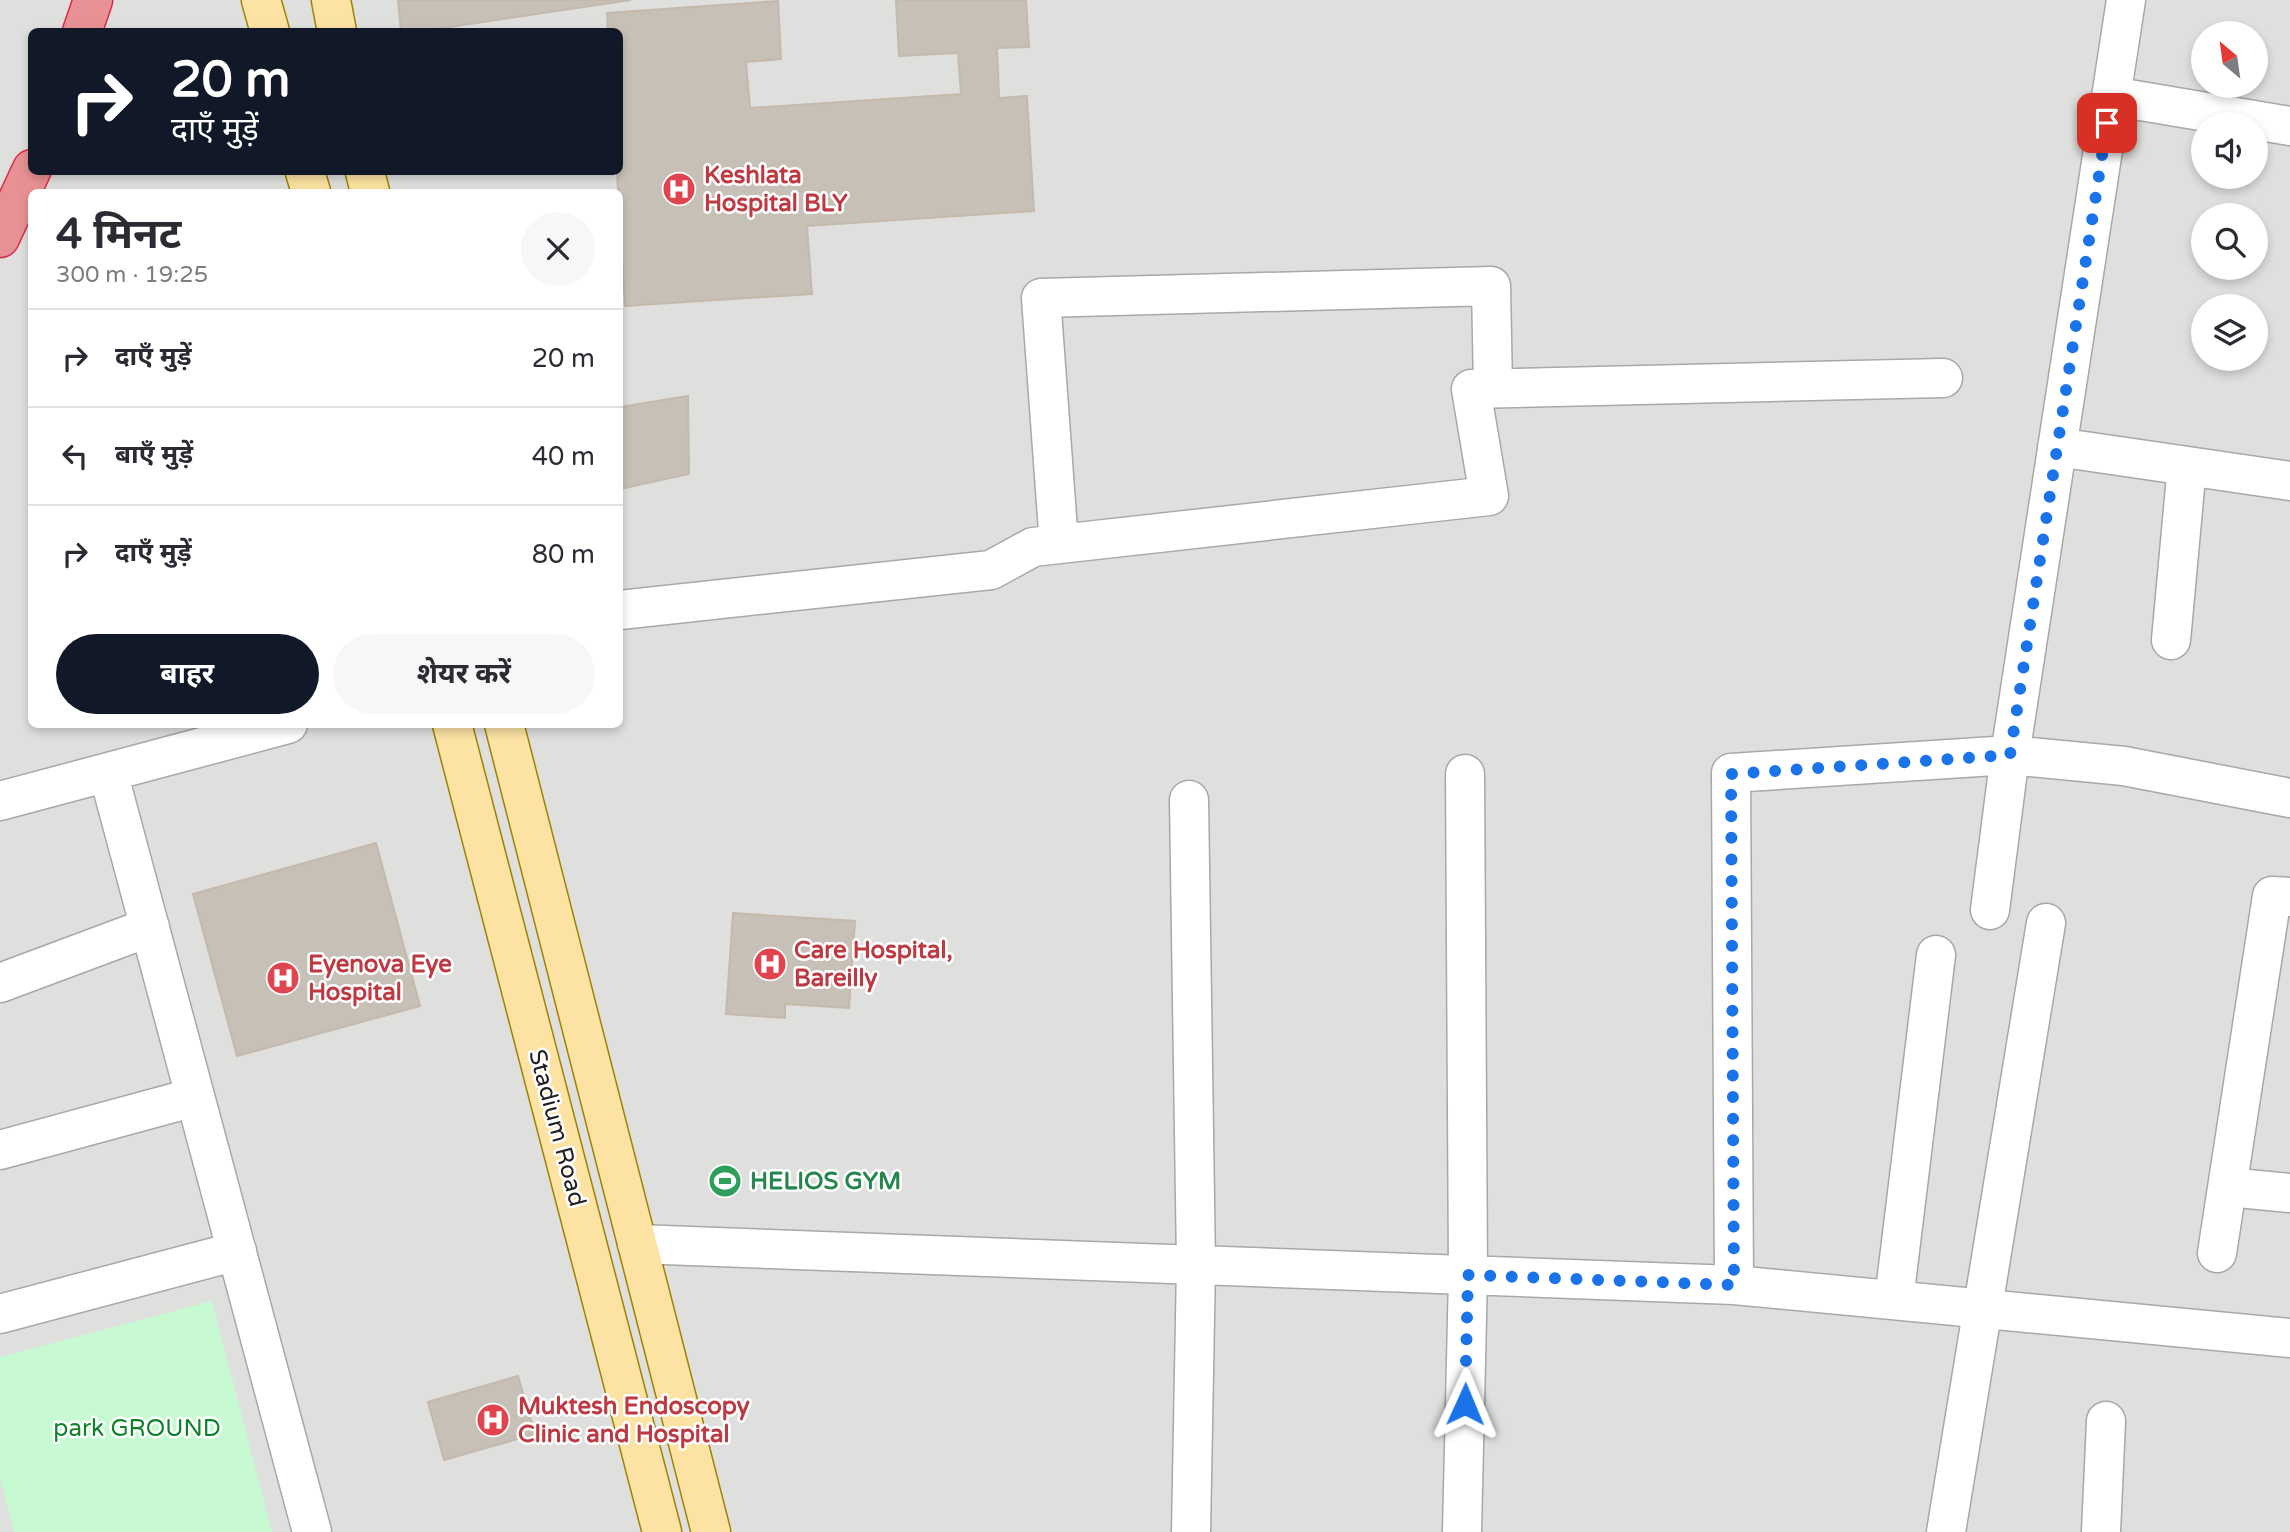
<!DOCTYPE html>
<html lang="hi">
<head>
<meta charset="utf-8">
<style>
  :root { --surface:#fff; --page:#f7f7f7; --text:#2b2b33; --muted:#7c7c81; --line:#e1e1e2; --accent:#111827 }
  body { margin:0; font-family:"Varela Round","Noto Sans Devanagari",sans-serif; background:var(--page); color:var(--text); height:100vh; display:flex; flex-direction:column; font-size:26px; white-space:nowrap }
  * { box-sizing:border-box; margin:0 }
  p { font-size:23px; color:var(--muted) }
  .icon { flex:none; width:38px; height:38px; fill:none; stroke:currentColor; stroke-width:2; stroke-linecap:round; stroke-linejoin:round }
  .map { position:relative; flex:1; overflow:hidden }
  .sheet { position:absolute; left:28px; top:189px; width:595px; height:539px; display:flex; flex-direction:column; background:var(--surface); border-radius:10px; box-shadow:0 4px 10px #0003 }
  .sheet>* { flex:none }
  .guide { position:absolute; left:28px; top:28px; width:595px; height:147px; border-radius:10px; box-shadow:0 4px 10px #0003; background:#111827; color:#fff; overflow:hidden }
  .needle { width:46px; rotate:331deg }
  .tools { position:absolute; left:2191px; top:21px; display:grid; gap:14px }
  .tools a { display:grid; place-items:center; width:77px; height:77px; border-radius:50%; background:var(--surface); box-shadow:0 4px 10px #0003; font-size:35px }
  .pin { position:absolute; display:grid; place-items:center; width:60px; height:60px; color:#fff; margin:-30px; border-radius:14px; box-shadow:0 4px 10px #0006 }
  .me { position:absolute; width:77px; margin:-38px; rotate:1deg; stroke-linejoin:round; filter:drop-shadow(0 0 5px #0008) }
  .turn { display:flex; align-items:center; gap:24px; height:147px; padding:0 28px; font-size:32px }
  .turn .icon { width:91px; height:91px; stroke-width:2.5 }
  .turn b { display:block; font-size:49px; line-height:60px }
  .round { display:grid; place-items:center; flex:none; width:74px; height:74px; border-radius:37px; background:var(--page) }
  .headline { display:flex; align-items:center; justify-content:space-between; height:119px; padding:0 28px }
  h1 { font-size:42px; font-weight:700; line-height:52px }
  .primary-button { display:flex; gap:14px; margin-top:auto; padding:14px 28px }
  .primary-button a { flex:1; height:80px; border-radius:42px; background:var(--accent); color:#fff; font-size:28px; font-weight:700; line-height:80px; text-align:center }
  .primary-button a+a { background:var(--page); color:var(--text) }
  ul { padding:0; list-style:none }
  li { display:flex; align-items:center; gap:21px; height:98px; padding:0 28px; border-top:2px solid var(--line) }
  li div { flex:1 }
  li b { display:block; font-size:26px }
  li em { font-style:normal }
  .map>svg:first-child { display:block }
  .residential { fill:#dfdfde; fill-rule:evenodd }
  .park { fill:#c7fad3 }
  .building { fill:#c7c0b7; stroke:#c4b9aa; stroke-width:2 }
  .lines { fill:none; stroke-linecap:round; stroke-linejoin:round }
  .minor-casing { stroke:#a8a8a8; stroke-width:41 }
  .major-casing { stroke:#9f8200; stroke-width:41 }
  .highway-casing { stroke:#dc294b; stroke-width:41 }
  .minor { stroke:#fff; stroke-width:38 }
  .major { stroke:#fce3a3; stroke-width:38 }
  .highway { stroke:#e89194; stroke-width:38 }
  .route { stroke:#1a73e8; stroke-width:12; stroke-dasharray:0 21.6 }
  .labels { text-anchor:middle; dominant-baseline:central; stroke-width:5; stroke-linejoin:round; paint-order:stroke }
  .health-label { font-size:24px; font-weight:bold; fill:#be3a42; stroke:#fff; text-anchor:start }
  .street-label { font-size:24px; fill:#212121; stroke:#fff }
  .leisure-label { font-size:24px; font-weight:bold; fill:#27864d; stroke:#fff; text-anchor:start }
  .park-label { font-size:24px; fill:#0c8328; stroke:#fff }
</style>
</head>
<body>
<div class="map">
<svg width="2290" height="1532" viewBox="0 0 2290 1532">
  <rect width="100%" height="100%" fill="#f2f0e8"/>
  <path class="residential" d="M0 0H2290V1532H0ZM32 32H620V172H32ZM2203 33H2256V86H2203ZM2203 124H2256V177H2203ZM32 192H620V724H32ZM2203 215H2256V268H2203ZM2203 306H2256V359H2203Z"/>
  <path class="park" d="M212 1301 272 1532H14L0 1479V1357Z"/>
  <path class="building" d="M398 0H631L416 32H401Z
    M896 0H1026L1029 47 997 48 999 98 1027 96 1034 211 807 226 812 294 625 306 617 172H620V32H608L607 13 778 1 781 59 746 62 750 108 961 94 958 53 899 56Z
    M688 396 689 474 620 489V407Z
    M376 843 420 1006 237 1056 193 894Z
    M733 913 855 921 849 1008 785 1004V1018L726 1014Z
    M518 1376 535 1434 444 1460 428 1402Z"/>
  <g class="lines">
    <defs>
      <path id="minor" d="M2111 96 2290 126
        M2057 447 2290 481
        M1059 544 1041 298 1491 286 1493 388
        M620 610 991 570 1033 547 1489 496 1471 389 1943 378
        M2171 640 2187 466
        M108 772 312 1532
        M1189 800 1196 1265 1191 1532
        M0 801 288 724
        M1990 910 2010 755 2124 766 2290 798
        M0 983 150 927
        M0 1150 195 1097
        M2228 1187 2290 1193
        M637 1244 1734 1285 2290 1338
        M2217 1253 2272 896 2290 897
        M1734 1285 1731 773 2010 755 2126 0
        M1894 1300 1936 955
        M0 1314 237 1251
        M1462 1532 1468 1275 1465 774
        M1946 1532 2046 923
        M2101 1532 2106 1421"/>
      <path id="major" d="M261 0 270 32
        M331 0 337 32
        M305 172 311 192
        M365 172 370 192
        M452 724 662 1532
        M504 724 711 1532"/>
      <path id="highway" d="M82 32 93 0
        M0 238 32 169"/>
    </defs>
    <use href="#minor" class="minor-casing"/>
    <use href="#major" class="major-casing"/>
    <use href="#highway" class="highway-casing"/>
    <use href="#minor" class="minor"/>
    <use href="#major" class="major"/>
    <use href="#highway" class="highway"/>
  </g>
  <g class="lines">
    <path class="route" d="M1465 1404 1468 1275 1734 1285 1731 774 2010 755 2107 123"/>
  </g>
  <defs>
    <symbol id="hospital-disc" viewBox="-11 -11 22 22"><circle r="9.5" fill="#e0444e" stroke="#fff"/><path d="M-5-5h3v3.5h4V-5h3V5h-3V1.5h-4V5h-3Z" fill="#fff"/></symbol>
    <symbol id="stadium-disc" viewBox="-11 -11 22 22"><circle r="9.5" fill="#2e9e5b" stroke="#fff"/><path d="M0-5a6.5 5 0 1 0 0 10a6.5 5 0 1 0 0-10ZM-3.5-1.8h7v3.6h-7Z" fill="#fff"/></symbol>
  </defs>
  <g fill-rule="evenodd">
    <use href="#hospital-disc" x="660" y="170" width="38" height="38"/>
    <use href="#hospital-disc" x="751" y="945" width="38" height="38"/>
    <use href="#hospital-disc" x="264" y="959" width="38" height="38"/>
    <use href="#stadium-disc" x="706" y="1162" width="38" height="38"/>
    <use href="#hospital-disc" x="474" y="1401" width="38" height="38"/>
  </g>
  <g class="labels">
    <g class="health-label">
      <text x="704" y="175">Keshlata<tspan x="704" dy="28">Hospital BLY</tspan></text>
      <text x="794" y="950">Care Hospital,<tspan x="794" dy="28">Bareilly</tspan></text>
      <text x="308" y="964">Eyenova Eye<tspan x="308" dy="28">Hospital</tspan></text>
      <text x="518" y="1406">Muktesh Endoscopy<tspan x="518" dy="28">Clinic and Hospital</tspan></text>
    </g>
    <g class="street-label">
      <text transform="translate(557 1128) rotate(75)">Stadium Road</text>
    </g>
    <g class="leisure-label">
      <text x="750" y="1181">HELIOS GYM</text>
    </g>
    <g class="park-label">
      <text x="137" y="1428">park GROUND</text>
    </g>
  </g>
</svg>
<div class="tools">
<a><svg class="needle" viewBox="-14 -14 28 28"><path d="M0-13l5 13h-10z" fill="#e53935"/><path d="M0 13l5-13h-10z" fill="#7c7c81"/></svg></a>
<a><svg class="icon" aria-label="sound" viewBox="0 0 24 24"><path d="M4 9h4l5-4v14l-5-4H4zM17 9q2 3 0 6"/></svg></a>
<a><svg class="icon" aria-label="search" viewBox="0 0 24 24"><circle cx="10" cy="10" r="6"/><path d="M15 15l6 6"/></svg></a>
<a><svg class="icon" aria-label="layers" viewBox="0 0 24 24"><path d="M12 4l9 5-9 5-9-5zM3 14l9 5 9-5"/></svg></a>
</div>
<div class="pin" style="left:2107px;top:123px;background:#d93025"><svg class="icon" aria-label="arrive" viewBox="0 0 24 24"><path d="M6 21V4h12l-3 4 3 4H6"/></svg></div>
<svg class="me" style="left:1465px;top:1404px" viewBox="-20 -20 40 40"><path d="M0-17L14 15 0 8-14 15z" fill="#1a73e8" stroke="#fff" stroke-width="4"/></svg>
<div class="guide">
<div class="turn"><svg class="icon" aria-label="right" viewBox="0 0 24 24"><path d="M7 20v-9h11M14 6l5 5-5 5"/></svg><div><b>20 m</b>दाएँ मुड़ें</div></div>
</div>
<section class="sheet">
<div class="headline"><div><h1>4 मिनट</h1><p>300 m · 19:25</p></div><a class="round"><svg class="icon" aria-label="close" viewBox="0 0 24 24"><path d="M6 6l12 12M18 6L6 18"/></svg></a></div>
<ul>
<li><svg class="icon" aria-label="right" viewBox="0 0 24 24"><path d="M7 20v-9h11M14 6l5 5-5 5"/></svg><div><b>दाएँ मुड़ें</b></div><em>20 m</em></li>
<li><svg class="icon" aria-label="left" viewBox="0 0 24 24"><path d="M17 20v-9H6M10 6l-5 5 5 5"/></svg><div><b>बाएँ मुड़ें</b></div><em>40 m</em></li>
<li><svg class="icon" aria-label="right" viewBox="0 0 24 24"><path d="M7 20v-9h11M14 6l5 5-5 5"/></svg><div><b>दाएँ मुड़ें</b></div><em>80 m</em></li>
</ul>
<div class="primary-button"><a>बाहर</a><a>शेयर करें</a></div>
</section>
</div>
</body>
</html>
